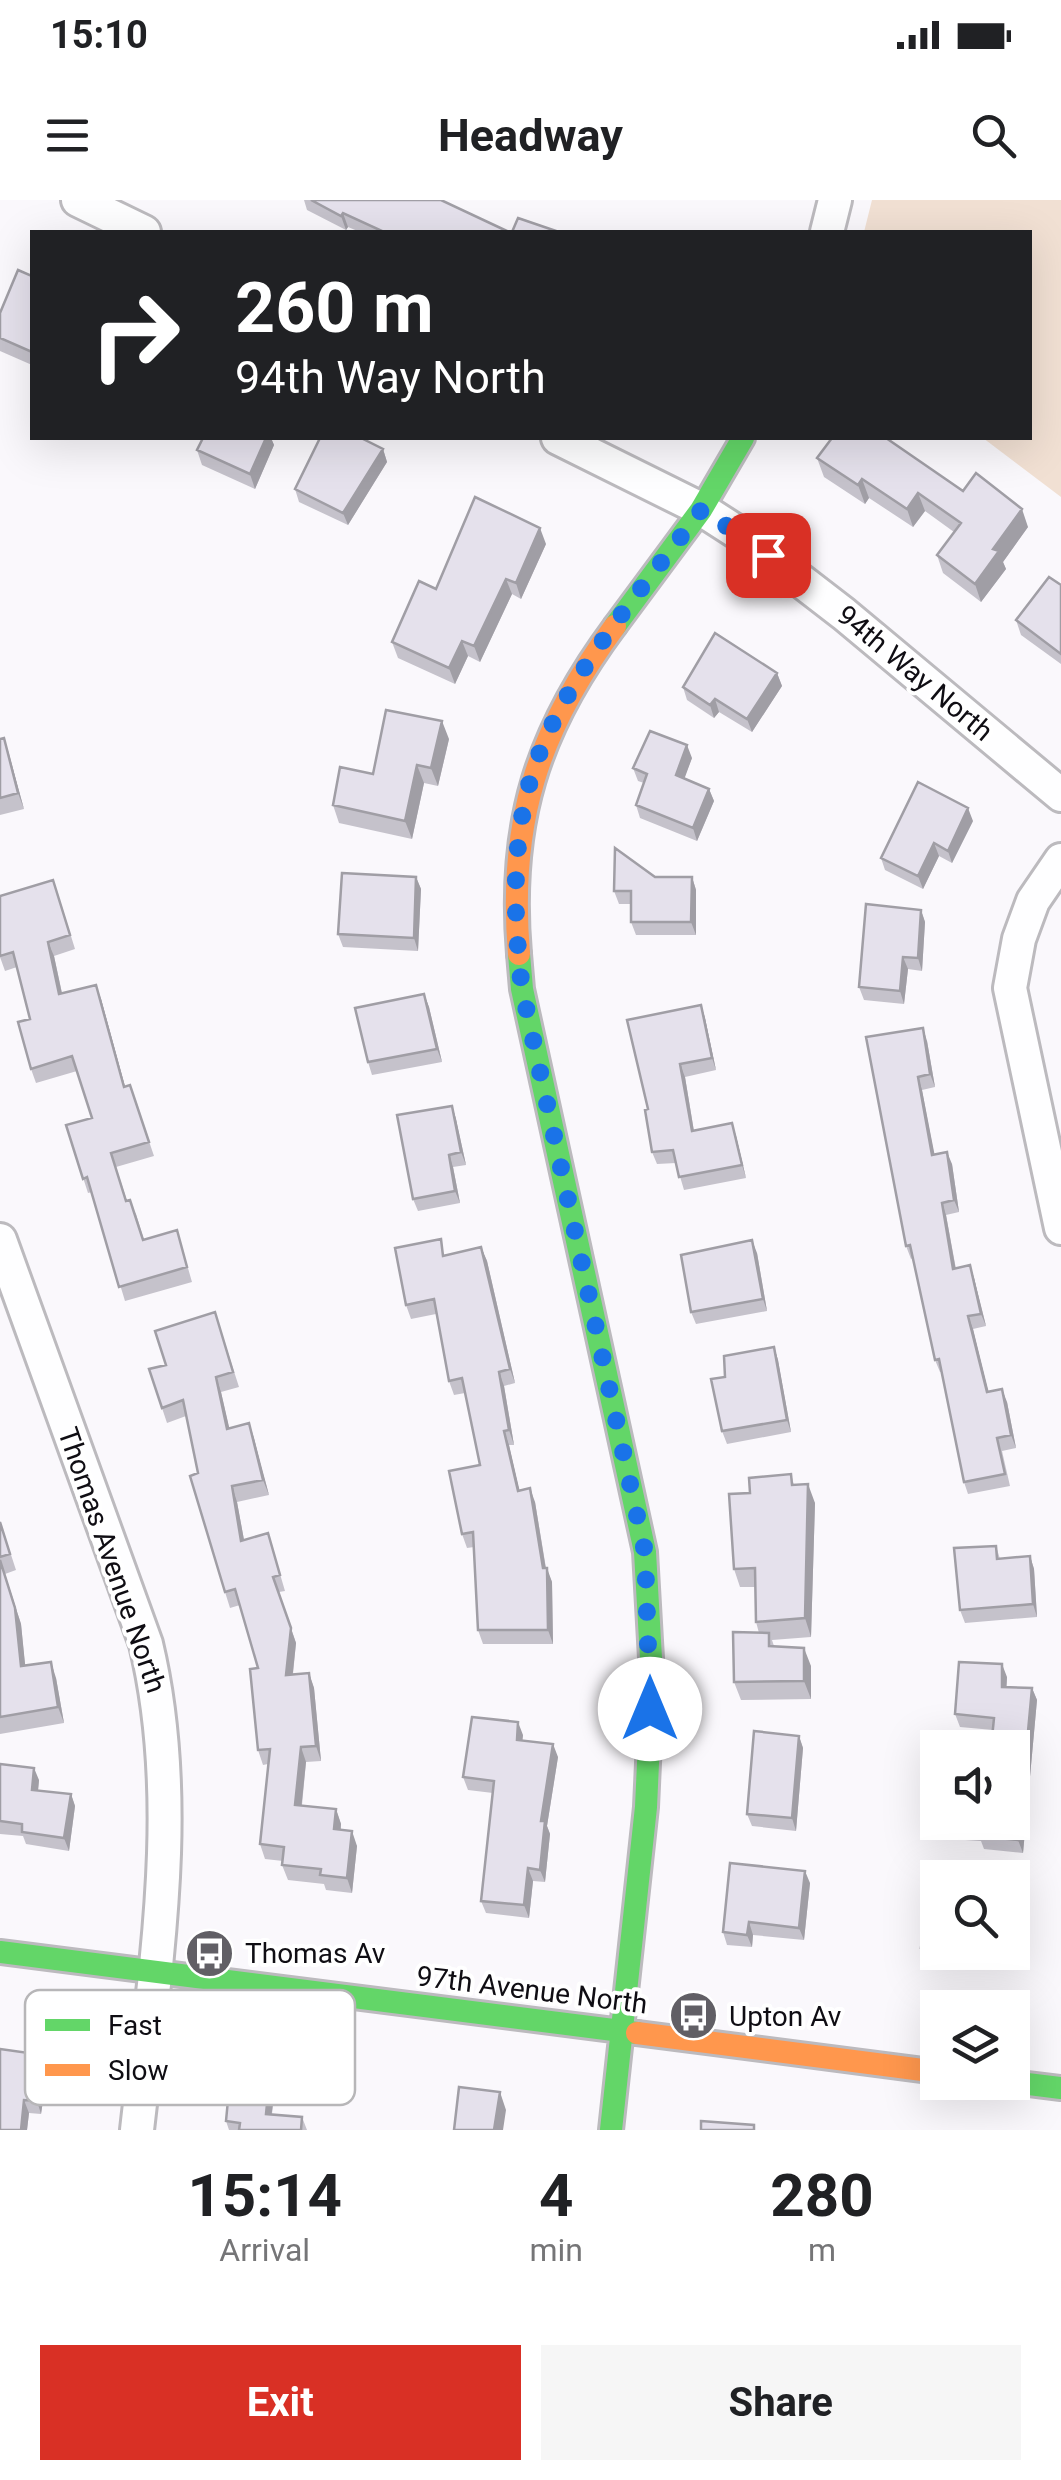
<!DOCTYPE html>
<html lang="en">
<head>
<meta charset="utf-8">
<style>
  :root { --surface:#fff; --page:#f6f6f6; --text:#202124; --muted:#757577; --accent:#d93025 }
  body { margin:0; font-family:Roboto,sans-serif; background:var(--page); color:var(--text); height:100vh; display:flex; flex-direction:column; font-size:38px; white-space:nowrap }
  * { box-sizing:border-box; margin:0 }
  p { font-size:32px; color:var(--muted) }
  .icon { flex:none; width:55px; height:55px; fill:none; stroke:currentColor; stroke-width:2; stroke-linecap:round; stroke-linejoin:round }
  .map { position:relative; height:1930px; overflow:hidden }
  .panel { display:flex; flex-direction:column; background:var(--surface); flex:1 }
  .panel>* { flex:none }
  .guide { position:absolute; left:30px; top:30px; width:1002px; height:210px; border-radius:0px; box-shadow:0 10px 40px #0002; background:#202124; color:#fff; overflow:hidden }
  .tools { position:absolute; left:920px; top:1530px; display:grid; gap:20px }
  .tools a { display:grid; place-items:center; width:110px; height:110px; border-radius:0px; background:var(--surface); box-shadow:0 10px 40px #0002; font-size:50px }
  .pin { position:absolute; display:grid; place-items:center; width:85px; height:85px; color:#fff; margin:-42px; border-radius:20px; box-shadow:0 5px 15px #0006 }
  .me { position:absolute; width:110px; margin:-55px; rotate:0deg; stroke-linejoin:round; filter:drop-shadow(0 0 8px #0008) }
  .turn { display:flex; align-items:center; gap:35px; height:210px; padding:0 40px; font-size:45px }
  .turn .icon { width:130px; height:130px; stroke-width:2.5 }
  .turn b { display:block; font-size:70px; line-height:85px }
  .eta { display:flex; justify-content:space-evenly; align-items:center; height:170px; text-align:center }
  .eta b { font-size:60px; font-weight:700; line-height:70px }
  .primary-button { display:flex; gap:20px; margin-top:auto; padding:20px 40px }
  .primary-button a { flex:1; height:115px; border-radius:0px; background:var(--accent); color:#fff; font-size:40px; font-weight:700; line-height:115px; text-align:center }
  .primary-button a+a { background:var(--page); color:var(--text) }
  .status { display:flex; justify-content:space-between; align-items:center; height:70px; padding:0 50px; background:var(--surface); direction:ltr }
  .status svg { height:28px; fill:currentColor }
  header { display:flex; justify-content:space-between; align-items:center; height:130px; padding:0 40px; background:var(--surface); font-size:45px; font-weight:700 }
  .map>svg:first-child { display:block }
  .green { fill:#f1e0d3 }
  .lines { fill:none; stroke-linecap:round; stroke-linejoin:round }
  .street-casing { stroke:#bcbabe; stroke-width:38 }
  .fast-casing { stroke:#bcbabe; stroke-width:28 }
  .slow-casing { stroke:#bcbabe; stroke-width:28 }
  .street { stroke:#fefeff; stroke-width:32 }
  .fast { stroke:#63d668; stroke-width:22 }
  .slow { stroke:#ff974d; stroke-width:22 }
  .wall { fill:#c5c2cb }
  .shaded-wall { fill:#a09ea5 }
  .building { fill:#e5e1ec; stroke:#a09ea5; stroke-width:2.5 }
  .route { stroke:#1a73e8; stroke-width:18; stroke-dasharray:0 32.4 }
  .labels { text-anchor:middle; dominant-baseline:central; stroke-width:8; stroke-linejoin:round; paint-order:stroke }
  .street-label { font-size:28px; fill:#0f0d13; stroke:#fff }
  .poi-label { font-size:28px; fill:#0f0d13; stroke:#fff; text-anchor:start }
  .key { fill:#fff; stroke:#b7b6b8; stroke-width:2.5 }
  .key-label { font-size:28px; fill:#0f0d13 }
</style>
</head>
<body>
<div class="status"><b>15:10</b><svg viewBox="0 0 49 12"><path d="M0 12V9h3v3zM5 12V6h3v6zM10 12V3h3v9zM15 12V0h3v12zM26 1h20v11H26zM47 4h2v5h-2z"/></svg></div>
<header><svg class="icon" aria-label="menu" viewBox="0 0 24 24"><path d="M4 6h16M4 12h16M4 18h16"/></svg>Headway<svg class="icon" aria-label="search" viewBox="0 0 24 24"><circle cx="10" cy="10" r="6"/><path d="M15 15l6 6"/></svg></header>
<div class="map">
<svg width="1061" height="1930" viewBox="0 0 1061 1930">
  <rect width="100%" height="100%" fill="#faf8fc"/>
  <path class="green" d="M872 0H1061V297L983 238H1030V32H864Z"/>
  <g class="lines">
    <defs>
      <path id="street" d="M78 0 144 32
        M827 32 835 0
        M558 238 701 309 743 336 844 414 1061 595
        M1061 660 1033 701 1019 739 1010 788 1061 1028
        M0 1040 146 1444C184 1603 155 1769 137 1930"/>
      <path id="fast" d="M615 426 701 310 743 238
        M519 754 522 789 645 1352 652 1476 646 1607 611 1930
        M0 1752 637 1833
        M1012 1882 1061 1888"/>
      <path id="slow" d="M519 754C508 623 537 531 615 426
        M637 1833 938 1872"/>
    </defs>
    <use href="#street" class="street-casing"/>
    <use href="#fast" class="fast-casing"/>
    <use href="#slow" class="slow-casing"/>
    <use href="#street" class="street"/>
    <use href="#fast" class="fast"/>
    <use href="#slow" class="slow"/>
  </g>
  <path class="wall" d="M304 0H441L509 32H360L348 27 346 30 307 10Z
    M32 76V165L0 151V113Z
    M203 238H271L274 245 255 289 202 265 197 250Z
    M383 249 387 262 348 325 299 302 295 289Z
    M817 258 963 291 1028 327 1003 362 1006 369 981 402 943 373 937 355 954 332 925 311 913 327 869 298 865 304 824 277Z
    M546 344 521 399 512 394 480 462 468 456 455 484 398 458 392 442 436 389Z
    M1061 385V464L1021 435 1016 420Z
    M777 473 782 486 752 532 719 512 714 518 687 500 683 487Z
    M4 538 24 609 0 615V539Z
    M449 539 438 586 424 583 412 639 339 623 333 605 373 574Z
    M692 558 684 578 709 589 714 601 697 641 640 618 636 605 644 583 638 581 633 568Z
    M973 621 952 663 939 656 923 689 885 670 881 658Z
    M416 677 421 689 418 751 343 747 338 734Z
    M692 677 696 690V735H636L631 722V704H619L614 691Z
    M58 694 75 749 54 756 62 793 101 799 125 887 130 885 154 956 116 967 127 1001 136 1014 144 1040 177 1030 192 1082 125 1101 92 992 88 993 66 925 92 918 77 871 36 883 31 869 30 819 17 767 5 771 0 757V696Z
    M921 710 925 722 922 771 908 769 904 804 864 800 859 787Z
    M424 794 429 807 442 862 372 875 368 862Z
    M701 805 705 818 716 870 685 877 694 931 736 936 746 978 684 990 676 963 657 964 652 952 648 909Z
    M866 837 927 841 935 887 922 890 934 954 952 964 959 1012 946 1015 956 1069 974 1078 986 1126 973 1129 988 1192 1007 1202 1016 1248 1002 1251 1010 1286 968 1294 964 1282 942 1172H940L935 1160 913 1058 911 1059 906 1046Z
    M452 906 456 919 466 965 453 967 460 1003 418 1011 413 999Z
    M481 1047 487 1061 515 1183 504 1186 514 1245H509L519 1290 535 1302 546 1368 552 1382 553 1444H483L478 1430 474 1347 467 1348 462 1334 480 1265 465 1193 454 1195 449 1181 436 1114 411 1119 406 1105 447 1055Z
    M757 1053 767 1111 696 1124 691 1112Z
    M215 1112 239 1187 221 1192 229 1228 249 1223 269 1295 237 1302 244 1340 268 1333 285 1391 279 1392 296 1443 293 1474 309 1473 314 1488 321 1561 306 1562 302 1605 336 1609 341 1624V1630L357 1646 352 1693 326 1690 324 1684 288 1680 282 1665 283 1661 265 1659 260 1644 268 1564 263 1565 258 1550V1468L240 1405 230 1408 225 1392 186 1216 167 1223 149 1169 166 1165Z
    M774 1147 778 1160 791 1232 727 1244 722 1231Z
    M791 1274 794 1285 815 1303 811 1437 772 1440 774 1446 811 1466V1499L741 1500 734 1482 759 1433 756 1422 755 1387H740L734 1369 750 1293Z
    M0 1321 16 1370 5 1374 21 1424 25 1466 56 1478 64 1523 0 1534Z
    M996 1346 1000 1359 1030 1356 1034 1369 1037 1417 965 1423 960 1410Z
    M1007 1477 1006 1487 1032 1488 1037 1500 1023 1653 984 1649 981 1641 950 1639 946 1627 1012 1622 993 1530 960 1527 955 1514Z
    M523 1535 522 1541 558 1557 547 1626 550 1634 545 1682 533 1681 529 1718 486 1713 481 1701 493 1593 468 1590 463 1577Z
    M799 1536 803 1548 796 1631 752 1626 747 1614Z
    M0 1564 39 1580 38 1590 71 1594 75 1606 69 1651 26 1644 23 1636 0 1634Z
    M810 1683 804 1740 753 1735 752 1747 727 1745 723 1732Z
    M938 1692V1752H975L974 1766 925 1761 921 1748Z
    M43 1855 48 1868 41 1914 29 1913 27 1930H0Z
    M269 1883 274 1896 272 1914 302 1917 307 1930H229L226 1921Z"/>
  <path class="shaded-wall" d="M343 13 348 27 346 30 341 16Z
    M266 238H271L274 245 255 289 250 274Z
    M383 249 387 262 348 325 343 313Z
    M862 279 869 298 865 304 858 285Z
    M918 293 925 311 913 327 907 309Z
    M1022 309 1028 327 1003 362 1006 369 981 402 975 384 993 349Z
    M540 328 546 344 521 399 516 383Z
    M506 379 512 394 480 462 474 446Z
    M462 441 468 456 455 484 449 468Z
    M777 473 782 486 752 532 747 519Z
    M715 499 719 512 714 518 710 505Z
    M442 521 449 539 438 586 431 568Z
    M4 538 9 554 24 609 18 593Z
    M687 545 692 558 681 588 676 575Z
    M417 565 424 583 412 639 405 621Z
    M709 589 714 601 697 641 693 628Z
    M968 608 973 621 952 663 948 651Z
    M934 643 939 656 923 689 918 676Z
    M416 677 421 689 418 751 414 738Z
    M692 677 696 690V735L691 722Z
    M921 710 925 722 922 771 918 758Z
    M48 742 54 756 65 808 59 794Z
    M903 757 908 769 904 804 900 791Z
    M96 785 101 799 129 901 124 887Z
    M424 794 429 807 442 862 437 849Z
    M701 805 705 818 716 870 712 858Z
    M923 828 927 841 935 887 930 874Z
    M680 864 685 877 696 944 692 931Z
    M918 877 922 890 937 967 932 955Z
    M452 906 456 919 466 965 461 952Z
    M732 923 736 936 746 978 742 965Z
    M947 952 952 964 959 1012 954 1000Z
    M449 955 453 967 460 1003 455 991Z
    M942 1003 946 1015 958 1082 953 1069Z
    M752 1040 757 1053 767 1111 763 1099Z
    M481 1047 487 1061 515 1183 510 1169Z
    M970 1065 974 1078 986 1126 981 1114Z
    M968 1116 973 1129 992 1205 987 1192Z
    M774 1147 778 1160 791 1232 787 1220Z
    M499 1172 504 1186 514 1245 509 1230Z
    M216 1177 221 1192 233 1244 227 1229Z
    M1002 1189 1007 1202 1016 1248 1011 1235Z
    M249 1223 254 1238 269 1295 263 1280Z
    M504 1231 509 1245 523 1305 518 1291Z
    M808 1284 815 1303 811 1437 805 1418Z
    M232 1286 237 1302 247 1356 241 1341Z
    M530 1288 535 1302 547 1376V1368L552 1382 553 1444 548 1430 543 1368Z
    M1030 1356 1034 1369 1037 1417 1033 1404Z
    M0 1359 21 1424 27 1483 21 1466Z
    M273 1377 296 1443 291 1490 286 1475Z
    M804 1448 811 1466V1499L804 1481Z
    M51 1462 56 1478 64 1523 58 1507Z
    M1002 1464 1007 1477 1006 1499 1002 1487Z
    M309 1473 314 1488 321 1561 316 1546Z
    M1032 1488 1037 1500 1023 1653 1018 1640Z
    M518 1522 523 1535 521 1553 517 1540Z
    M799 1536 803 1548 796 1631 792 1618Z
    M553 1544 558 1557 547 1626 550 1634 545 1682 540 1670 541 1621Z
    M301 1547 306 1562 300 1620 295 1605Z
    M34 1568 39 1580 37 1602 32 1590Z
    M71 1594 75 1606 69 1651 64 1638Z
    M336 1609 341 1624 339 1644 334 1629Z
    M352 1631 357 1646 352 1693 347 1678Z
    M528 1668 533 1681 529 1718 524 1705Z
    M805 1671 810 1683 804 1740 799 1728Z
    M1015 1689 1020 1702 1013 1750 1012 1707Z
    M749 1722 753 1735 752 1747 747 1735Z
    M969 1752H975L974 1766Z
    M43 1855 48 1868 41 1914 37 1901Z
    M269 1883 274 1896 270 1926 266 1914Z
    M500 1892 506 1910 503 1930H494Z
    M24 1900 29 1913 27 1930H21Z"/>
  <path class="building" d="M311 0H441L509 32H384L343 13 341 16Z
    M518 18 559 32H512Z
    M18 70 32 76V152L0 138V113Z
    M203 238H266L250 274 197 250Z
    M320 238H361L383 249 343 313 295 289Z
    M832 238H886L963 291 976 273 1022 309 993 349 999 351 975 384 937 355 961 323 918 293 907 309 862 279 858 285 817 258Z
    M475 297 540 328 516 383 506 379 474 446 462 441 449 468 392 442 419 381 436 389Z
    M1049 377 1061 385V454L1016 420Z
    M715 433 777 473 747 519 715 499 710 505 683 487Z
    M386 510 442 521 431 568 417 565 405 621 333 605 340 567 373 574Z
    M650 531 687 545 676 575 709 589 693 628 636 605 647 574 633 568Z
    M4 538 18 593 0 598V539Z
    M918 582 968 608 948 651 934 643 918 676 881 658Z
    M615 648 655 677H692L691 722H631V691H614Z
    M342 673 416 677 414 738 338 734Z
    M53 680 70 735 48 742 59 794 96 785 124 887 130 885 149 942 111 953 126 1001 130 1000 143 1040 177 1030 187 1067 119 1087 87 977 83 979 66 925 92 918 72 856 31 869 18 822 30 819 13 752 0 756V696Z
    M866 704 921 710 918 758 903 757 900 791 859 787Z
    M424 794 437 849 368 862 355 808Z
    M701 805 712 858 680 864 692 931 732 923 742 965 679 977 673 950 652 952 645 910 648 909 627 820Z
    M923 828 930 874 918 877 932 955 947 952 954 1000 942 1003 953 1069 970 1065 981 1114 968 1116 987 1192 1002 1189 1011 1235 997 1238 1005 1274 964 1282 939 1159 935 1160 910 1045 906 1046 866 837Z
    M452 906 461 952 449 955 455 991 413 999 397 915Z
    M441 1039 443 1056 481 1047 510 1169 499 1172 509 1230 504 1231 518 1291 530 1288 543 1368H547L548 1430H478L473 1332 462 1334 449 1271 480 1265 462 1178 449 1181 434 1099 406 1105 395 1048Z
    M752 1040 763 1099 691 1112 681 1055Z
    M215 1112 233 1172 216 1177 227 1229 249 1223 263 1280 232 1286 241 1341 268 1333 280 1375 273 1377 291 1428 286 1475 309 1473 316 1546 301 1547 295 1605 336 1609 334 1629 352 1631 347 1678 320 1675 321 1669 282 1665 284 1647 260 1644 270 1549 258 1550 250 1469 258 1468 235 1389 225 1392 190 1276 198 1273 183 1200 162 1208 149 1169 166 1165 155 1131Z
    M774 1147 787 1220 722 1231 711 1179 725 1177 724 1156Z
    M791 1274 792 1285 808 1284 805 1418 756 1422 755 1368 734 1369 729 1294 750 1293 749 1278Z
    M0 1322 10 1354 0 1357Z
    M996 1346 997 1359 1030 1356 1033 1404 960 1410 954 1348Z
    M0 1360 15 1408 21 1466 51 1462 58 1507 0 1517Z
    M733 1432 769 1433V1446L804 1448V1481L734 1482Z
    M959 1462 1002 1464V1487L1032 1488 1018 1640 980 1636V1628L946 1627V1622H1012V1548H991L994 1518 955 1514Z
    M472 1517 518 1522 517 1540 553 1544 541 1621H545L540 1670 528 1668 524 1705 481 1701 494 1581 463 1577Z
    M754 1531 799 1536 792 1618 747 1614Z
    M0 1564 34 1568 32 1590 71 1594 64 1638 22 1632V1624L0 1621Z
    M730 1663 805 1671 799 1728 749 1722 747 1735 723 1732Z
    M927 1690 938 1692V1750L921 1748Z
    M0 1849 43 1855 37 1901 24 1900 21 1930H0Z
    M230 1879 269 1883 266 1914 302 1917 301 1930H239L240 1923 226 1921Z
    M459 1887 500 1892 494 1930H454Z
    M701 1921 754 1925V1930H701Z"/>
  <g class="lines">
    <path class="route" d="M650 1509 645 1352 522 789C514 720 511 653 529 585 555 487 642 390 702 309L768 355"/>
  </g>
  <defs>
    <symbol id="bus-disc" viewBox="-11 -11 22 22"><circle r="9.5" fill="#615f65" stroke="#fff"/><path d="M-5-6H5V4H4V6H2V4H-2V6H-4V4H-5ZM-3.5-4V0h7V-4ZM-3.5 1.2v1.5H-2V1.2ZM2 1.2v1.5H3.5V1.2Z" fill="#fff"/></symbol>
  </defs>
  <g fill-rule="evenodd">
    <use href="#bus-disc" x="182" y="1726" width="55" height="55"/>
    <use href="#bus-disc" x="666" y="1788" width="55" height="55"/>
  </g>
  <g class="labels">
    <g class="street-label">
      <text transform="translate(915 473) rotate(40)">94th Way North</text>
      <text transform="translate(112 1360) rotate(71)">Thomas Avenue North</text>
      <text transform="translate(532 1790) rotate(7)">97th Avenue North</text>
    </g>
    <g class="poi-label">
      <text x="245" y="1753">Thomas Av</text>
      <text x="729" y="1816">Upton Av</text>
    </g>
  </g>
  <rect x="25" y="1790" width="330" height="115" rx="15" class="key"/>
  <rect x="45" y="1819" width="45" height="12" fill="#63d668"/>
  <rect x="45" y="1864" width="45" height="12" fill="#ff974d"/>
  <g class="key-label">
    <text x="108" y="1835">Fast</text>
    <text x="108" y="1880">Slow</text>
  </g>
</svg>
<div class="tools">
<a><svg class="icon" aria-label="sound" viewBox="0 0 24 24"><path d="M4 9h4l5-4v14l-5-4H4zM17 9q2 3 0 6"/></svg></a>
<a><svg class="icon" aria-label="search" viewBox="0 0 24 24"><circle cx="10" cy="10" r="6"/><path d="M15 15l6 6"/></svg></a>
<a><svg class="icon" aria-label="layers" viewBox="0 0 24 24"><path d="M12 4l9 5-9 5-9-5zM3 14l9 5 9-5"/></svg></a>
</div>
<div class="pin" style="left:768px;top:355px;background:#d93025"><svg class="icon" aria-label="arrive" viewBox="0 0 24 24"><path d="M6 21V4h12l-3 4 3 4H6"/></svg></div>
<svg class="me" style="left:650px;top:1509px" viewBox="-20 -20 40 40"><circle r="19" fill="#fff"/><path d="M0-13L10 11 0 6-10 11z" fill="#1a73e8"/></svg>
<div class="guide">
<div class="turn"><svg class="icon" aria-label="right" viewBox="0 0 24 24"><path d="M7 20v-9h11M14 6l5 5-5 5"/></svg><div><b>260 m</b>94th Way North</div></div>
</div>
</div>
<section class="panel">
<div class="eta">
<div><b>15:14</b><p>Arrival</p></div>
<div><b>4</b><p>min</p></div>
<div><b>280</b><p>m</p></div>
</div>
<div class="primary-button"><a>Exit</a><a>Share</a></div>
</section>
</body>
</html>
